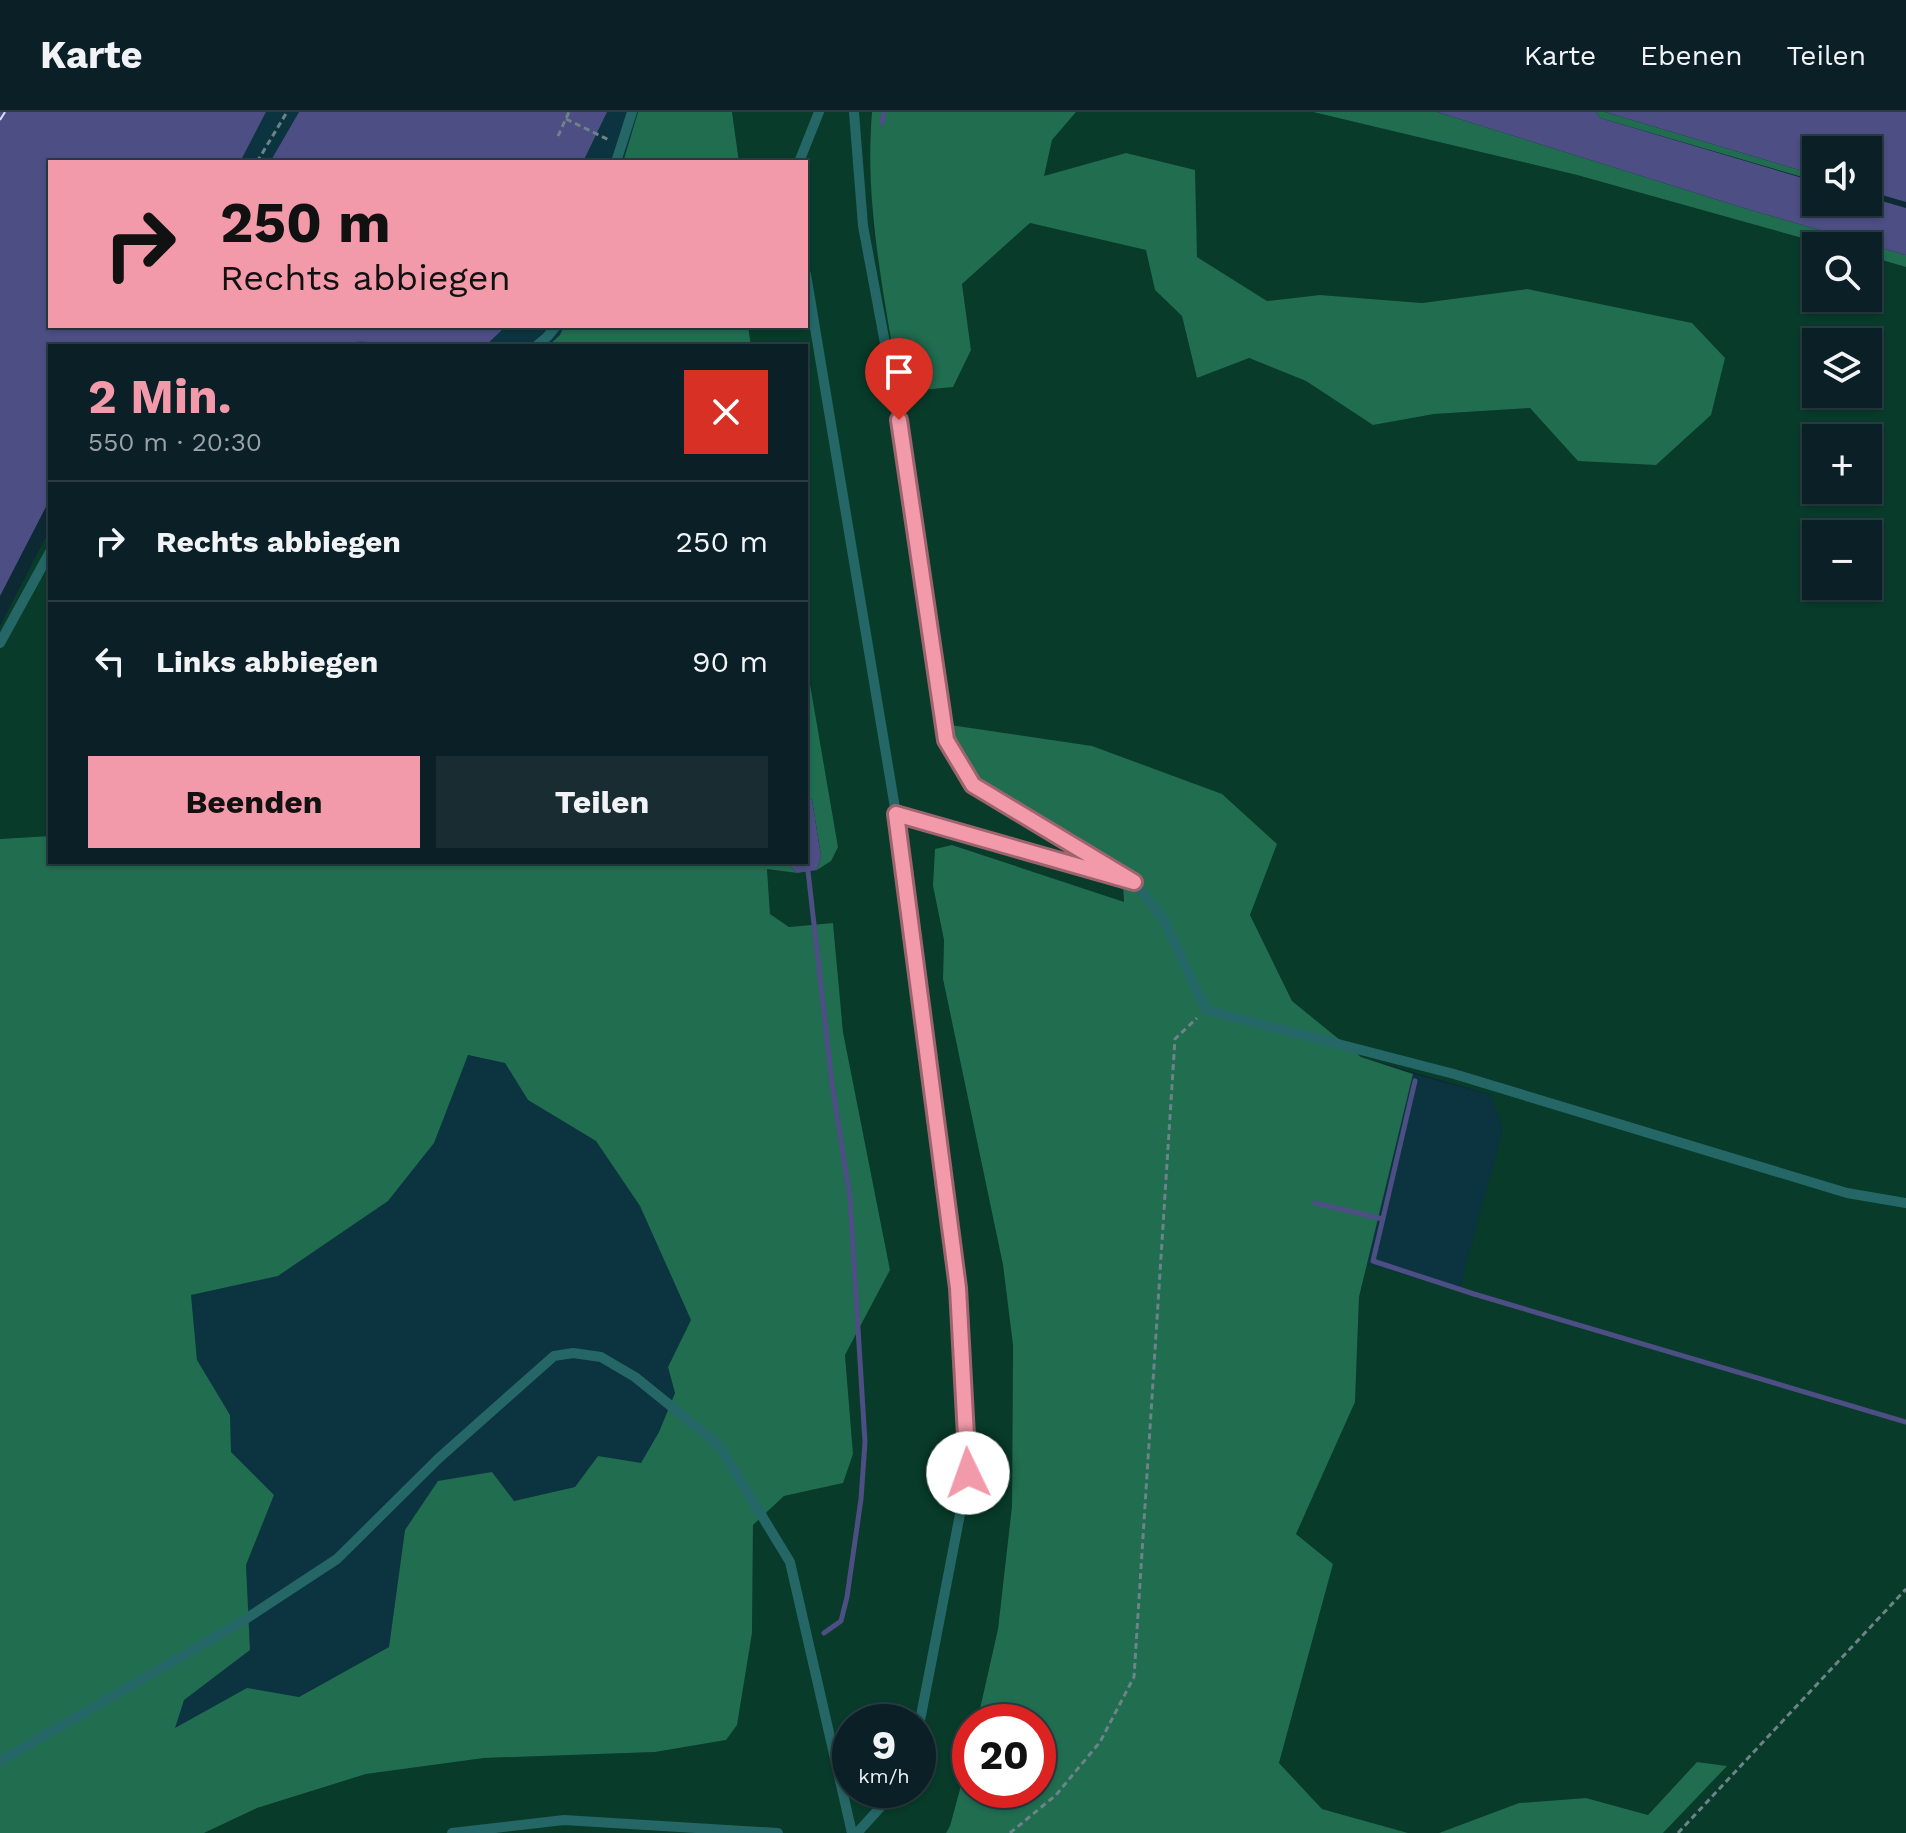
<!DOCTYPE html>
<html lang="de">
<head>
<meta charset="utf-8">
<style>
  :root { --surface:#0a1f26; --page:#182c32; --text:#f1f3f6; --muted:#99a2a7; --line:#2a3d43; --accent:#f39aaa }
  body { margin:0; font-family:"Work Sans",sans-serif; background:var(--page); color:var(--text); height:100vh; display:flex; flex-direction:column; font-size:30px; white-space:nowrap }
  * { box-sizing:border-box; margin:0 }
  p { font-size:26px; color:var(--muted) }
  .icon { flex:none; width:44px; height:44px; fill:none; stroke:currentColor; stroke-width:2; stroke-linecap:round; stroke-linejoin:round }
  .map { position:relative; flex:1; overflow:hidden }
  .drawer { position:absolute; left:48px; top:232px; width:760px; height:520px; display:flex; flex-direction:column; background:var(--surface); border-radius:0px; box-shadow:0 2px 6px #0004,0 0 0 2px var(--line) }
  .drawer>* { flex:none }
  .guide { position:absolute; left:48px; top:48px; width:760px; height:168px; border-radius:0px; box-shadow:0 2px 6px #0004,0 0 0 2px var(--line); background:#f39aaa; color:#111; overflow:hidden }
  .tools { position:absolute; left:1802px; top:24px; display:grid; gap:16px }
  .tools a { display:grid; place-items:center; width:80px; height:80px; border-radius:0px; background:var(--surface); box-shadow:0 2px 6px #0004,0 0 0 2px var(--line); font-size:40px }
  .speed { position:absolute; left:832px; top:1592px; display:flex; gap:16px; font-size:40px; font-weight:700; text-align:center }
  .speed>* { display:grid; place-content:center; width:104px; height:104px; border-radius:50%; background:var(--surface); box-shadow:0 2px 6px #0004,0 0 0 2px var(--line); line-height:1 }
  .speed small { font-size:20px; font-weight:400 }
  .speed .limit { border:12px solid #d22; background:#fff; color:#111 }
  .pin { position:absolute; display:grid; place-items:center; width:68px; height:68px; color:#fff; margin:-82px -34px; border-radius:50% 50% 50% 0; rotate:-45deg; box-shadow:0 0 8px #0007 }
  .pin .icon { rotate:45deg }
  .me { position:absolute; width:88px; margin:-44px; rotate:357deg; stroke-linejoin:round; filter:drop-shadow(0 0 6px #0008) }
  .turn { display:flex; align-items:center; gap:28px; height:168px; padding:0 40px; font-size:36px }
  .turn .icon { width:104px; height:104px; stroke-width:2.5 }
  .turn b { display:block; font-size:56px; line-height:68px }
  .round { display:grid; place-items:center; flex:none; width:84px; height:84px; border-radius:0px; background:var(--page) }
  .head { display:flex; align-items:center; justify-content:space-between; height:136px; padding:0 40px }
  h1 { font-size:48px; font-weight:700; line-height:60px; color:var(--accent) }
  .primary-button { display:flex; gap:16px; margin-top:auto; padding:16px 40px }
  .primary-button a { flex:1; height:92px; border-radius:0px; background:var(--accent); color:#111; font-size:32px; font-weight:700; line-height:92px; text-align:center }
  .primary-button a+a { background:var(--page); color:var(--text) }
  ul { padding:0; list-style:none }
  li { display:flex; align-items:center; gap:24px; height:120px; padding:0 40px; border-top:2px solid var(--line) }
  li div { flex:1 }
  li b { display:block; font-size:30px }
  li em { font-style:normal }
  header { display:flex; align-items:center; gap:48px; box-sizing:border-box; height:112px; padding:0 40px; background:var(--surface); border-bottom:2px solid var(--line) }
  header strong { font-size:38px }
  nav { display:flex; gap:44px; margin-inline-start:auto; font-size:28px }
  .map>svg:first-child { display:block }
  .built { fill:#0c3440 }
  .green { fill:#083b29; fill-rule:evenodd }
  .forest { fill:#206d50; fill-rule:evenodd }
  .water { fill:#4c4e84 }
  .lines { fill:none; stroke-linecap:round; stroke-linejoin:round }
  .stream { stroke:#4c4e84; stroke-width:5 }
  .ferry { stroke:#d8dcfe; stroke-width:2; stroke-dasharray:10 8; stroke-linecap:butt }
  .path { stroke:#6d838a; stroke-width:3; stroke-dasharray:6 4; stroke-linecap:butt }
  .service { stroke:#246766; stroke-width:10 }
  .route-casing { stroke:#9e646e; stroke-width:20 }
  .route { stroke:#f39aaa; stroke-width:14 }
</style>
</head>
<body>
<header>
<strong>Karte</strong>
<nav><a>Karte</a><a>Ebenen</a><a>Teilen</a></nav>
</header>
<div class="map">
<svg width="1906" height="1721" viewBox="0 0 1906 1721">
  <rect width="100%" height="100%" fill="#0d2933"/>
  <path class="built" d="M266 0H299L270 50H240Z
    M607 0H638L623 50H583Z
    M504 214H564L560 223 548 234H485L502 218Z
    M467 943 505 951 528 988 596 1029 640 1094 691 1208 668 1255 675 1281 659 1320 641 1352 598 1344 575 1375 513 1389 405 1418 389 1535 299 1585 279 1582 174 1617 183 1588 250 1538 246 1453 274 1383 231 1340 230 1303 197 1248 191 1182 278 1164 388 1089 434 1031Z
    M1413 962 1491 983 1503 1017 1459 1180 1367 1152Z"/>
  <path class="green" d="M732 0H872L870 21 873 113 900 280 971 238 962 172 1030 111 1147 138 1155 178 1182 204 1197 266 1248 246 1306 269 1373 313 1434 302 1530 296 1579 349 1527 177 1422 191 1320 183 1267 189 1197 145 1126 41 1043 65 1052 28 1076 0H1313L1577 63 1831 134H1816V186H1868V144L1906 155V1721H1663L1726 1654 1697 1650 1648 1703 1586 1686 1519 1691 1439 1721H1408L1322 1697 1279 1651 1333 1452 1296 1422 1355 1290 1359 1185 1367 1152 1459 1179 1503 1017 1491 983 1361 945 1292 889 1250 803 1277 732 1054 713 1122 754 1124 791 953 733 933 774 944 828 943 867 1003 1153 1013 1232 1012 1394 998 1517 977 1610H970V1640L950 1714 946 1721H204L257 1696 366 1662 484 1646 655 1640 726 1628 752 1521 753 1413 784 1384 842 1371 853 1342 845 1243 890 1158 843 920 833 811 789 815 770 802 767 756 797 761 838 735 806 549V234H751L748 214H806V50H739ZM1816 230H1868V282H1816ZM1816 326H1868V378H1816ZM1816 422H1868V474H1816ZM850 1610H918V1678H850Z
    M50 417V724L0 727V514Z"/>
  <path class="forest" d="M638 0H732L739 50H623Z
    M872 0H1076L1052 28 1044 64 1126 41 1195 58 1197 145 1267 189 1320 183 1422 191 1527 177 1692 211 1725 246 1711 303 1656 353 1578 349 1530 296 1434 302 1373 313 1306 269 1249 246 1197 266 1182 204 1155 178 1146 138 1030 111 962 172 971 238 953 275 900 280C885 188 864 94 872 0Z
    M1313 0H1437L1747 97 1906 143V155L1868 144V134H1831L1577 63Z
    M1596 0H1605L1816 63V69L1600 6Z
    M564 214H748L751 234H548L560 223Z
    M806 549 838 735 831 749 817 758 821 744 812 688 806 685Z
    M950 613 1092 634 1222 682 1277 732 1250 803 1292 889 1361 945 1413 962 1359 1185 1355 1290 1296 1422 1333 1452 1279 1651 1322 1697 1408 1721H946L950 1714 970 1640V1678H1038V1610H977L998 1517 1012 1394 1013 1233 1003 1153 943 867 944 828 933 774 935 737 952 733 1124 790 1122 754 976 668 954 632Z
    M50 724V750H785L797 761 767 757 770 802 789 815 833 811 843 920 890 1158 845 1243 853 1342 843 1371 784 1384 753 1413 752 1521 737 1613 726 1628 655 1640 484 1646 366 1662 257 1696 204 1721H0V727ZM468 943 505 951 528 988 596 1029 640 1094 691 1208 668 1255 675 1281 659 1320 641 1351 598 1344 575 1375 514 1389 492 1360 438 1369 405 1418 389 1535 299 1585 247 1576 175 1616 184 1588 250 1538 246 1453 274 1383 231 1340 230 1303 197 1248 191 1183 278 1164 388 1089 434 1031Z
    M1697 1650 1727 1654 1663 1721H1439L1519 1691 1586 1686 1648 1703Z"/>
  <path class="water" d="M0 0H266L240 50H50V214H504L502 218 485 234H393C367 226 338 231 311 234H50V387L0 484Z
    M299 0H607L583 50H270Z
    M1437 0H1596L1600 6 1816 70V90H1868V85L1906 96V143L1747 97Z
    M1605 0H1906V90L1868 79V38H1816V63Z
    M806 685 812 688 821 744 817 758 797 761 785 750H806Z"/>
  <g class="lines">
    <path class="stream" d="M882 11 884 0
      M800 750 808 759 832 972 850 1086 865 1330 861 1387 847 1485 841 1509 824 1521
      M1415 969 1373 1149 1474 1182 1906 1310
      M1315 1091 1383 1107"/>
    <path class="ferry" d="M0 8 5 0"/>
    <path class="path" d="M566 7 609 28
      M558 24 569 0
      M257 50 287 0
      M1010 1721 1056 1683 1100 1630 1134 1565 1175 927 1197 906
      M1678 1721 1906 1477"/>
    <path class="service" d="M854 0 863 114 894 279 946 628 973 673 1122 763
      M616 50 632 0
      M799 50 819 0
      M806 162 896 702 958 1176 968 1361 918 1619
      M536 234 547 225 556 214
      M0 531 50 440
      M896 702 1134 770 1164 808 1206 898 1454 962 1847 1081 1906 1091
      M0 1649 238 1512 337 1447 439 1346 554 1244 573 1241 601 1245 635 1265 718 1332 790 1450 852 1721
      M452 1721 564 1708 778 1721
      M857 1721 896 1678"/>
  </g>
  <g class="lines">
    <defs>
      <path id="route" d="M899 308 946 628 973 673 1134 770 896 702 958 1176 968 1361"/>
    </defs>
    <use href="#route" class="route-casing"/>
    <use href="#route" class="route"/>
  </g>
</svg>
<div class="tools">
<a><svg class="icon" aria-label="sound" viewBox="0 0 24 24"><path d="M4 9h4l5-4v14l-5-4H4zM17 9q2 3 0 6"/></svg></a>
<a><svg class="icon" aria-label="search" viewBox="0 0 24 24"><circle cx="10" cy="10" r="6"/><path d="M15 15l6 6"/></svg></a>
<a><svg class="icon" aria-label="layers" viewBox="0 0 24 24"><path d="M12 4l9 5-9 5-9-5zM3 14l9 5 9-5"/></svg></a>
<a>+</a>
<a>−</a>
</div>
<div class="speed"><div>9<small>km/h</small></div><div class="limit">20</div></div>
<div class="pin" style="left:899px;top:308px;background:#d93025"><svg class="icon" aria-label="arrive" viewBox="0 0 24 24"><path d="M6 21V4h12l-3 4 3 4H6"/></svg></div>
<svg class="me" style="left:968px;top:1361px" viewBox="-20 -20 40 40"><circle r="19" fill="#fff"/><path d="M0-13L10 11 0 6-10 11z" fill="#f39aaa"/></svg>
<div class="guide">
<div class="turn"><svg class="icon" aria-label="right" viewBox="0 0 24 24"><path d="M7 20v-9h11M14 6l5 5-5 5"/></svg><div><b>250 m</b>Rechts abbiegen</div></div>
</div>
<section class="drawer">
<div class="head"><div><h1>2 Min.</h1><p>550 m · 20:30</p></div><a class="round" style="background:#d93025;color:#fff"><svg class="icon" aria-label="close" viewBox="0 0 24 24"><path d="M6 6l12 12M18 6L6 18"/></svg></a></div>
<ul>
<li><svg class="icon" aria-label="right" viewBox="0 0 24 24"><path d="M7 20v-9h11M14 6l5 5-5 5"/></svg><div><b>Rechts abbiegen</b></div><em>250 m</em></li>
<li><svg class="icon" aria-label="left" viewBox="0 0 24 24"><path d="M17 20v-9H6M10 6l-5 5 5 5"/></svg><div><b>Links abbiegen</b></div><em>90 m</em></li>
</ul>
<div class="primary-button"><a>Beenden</a><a>Teilen</a></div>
</section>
</div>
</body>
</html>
